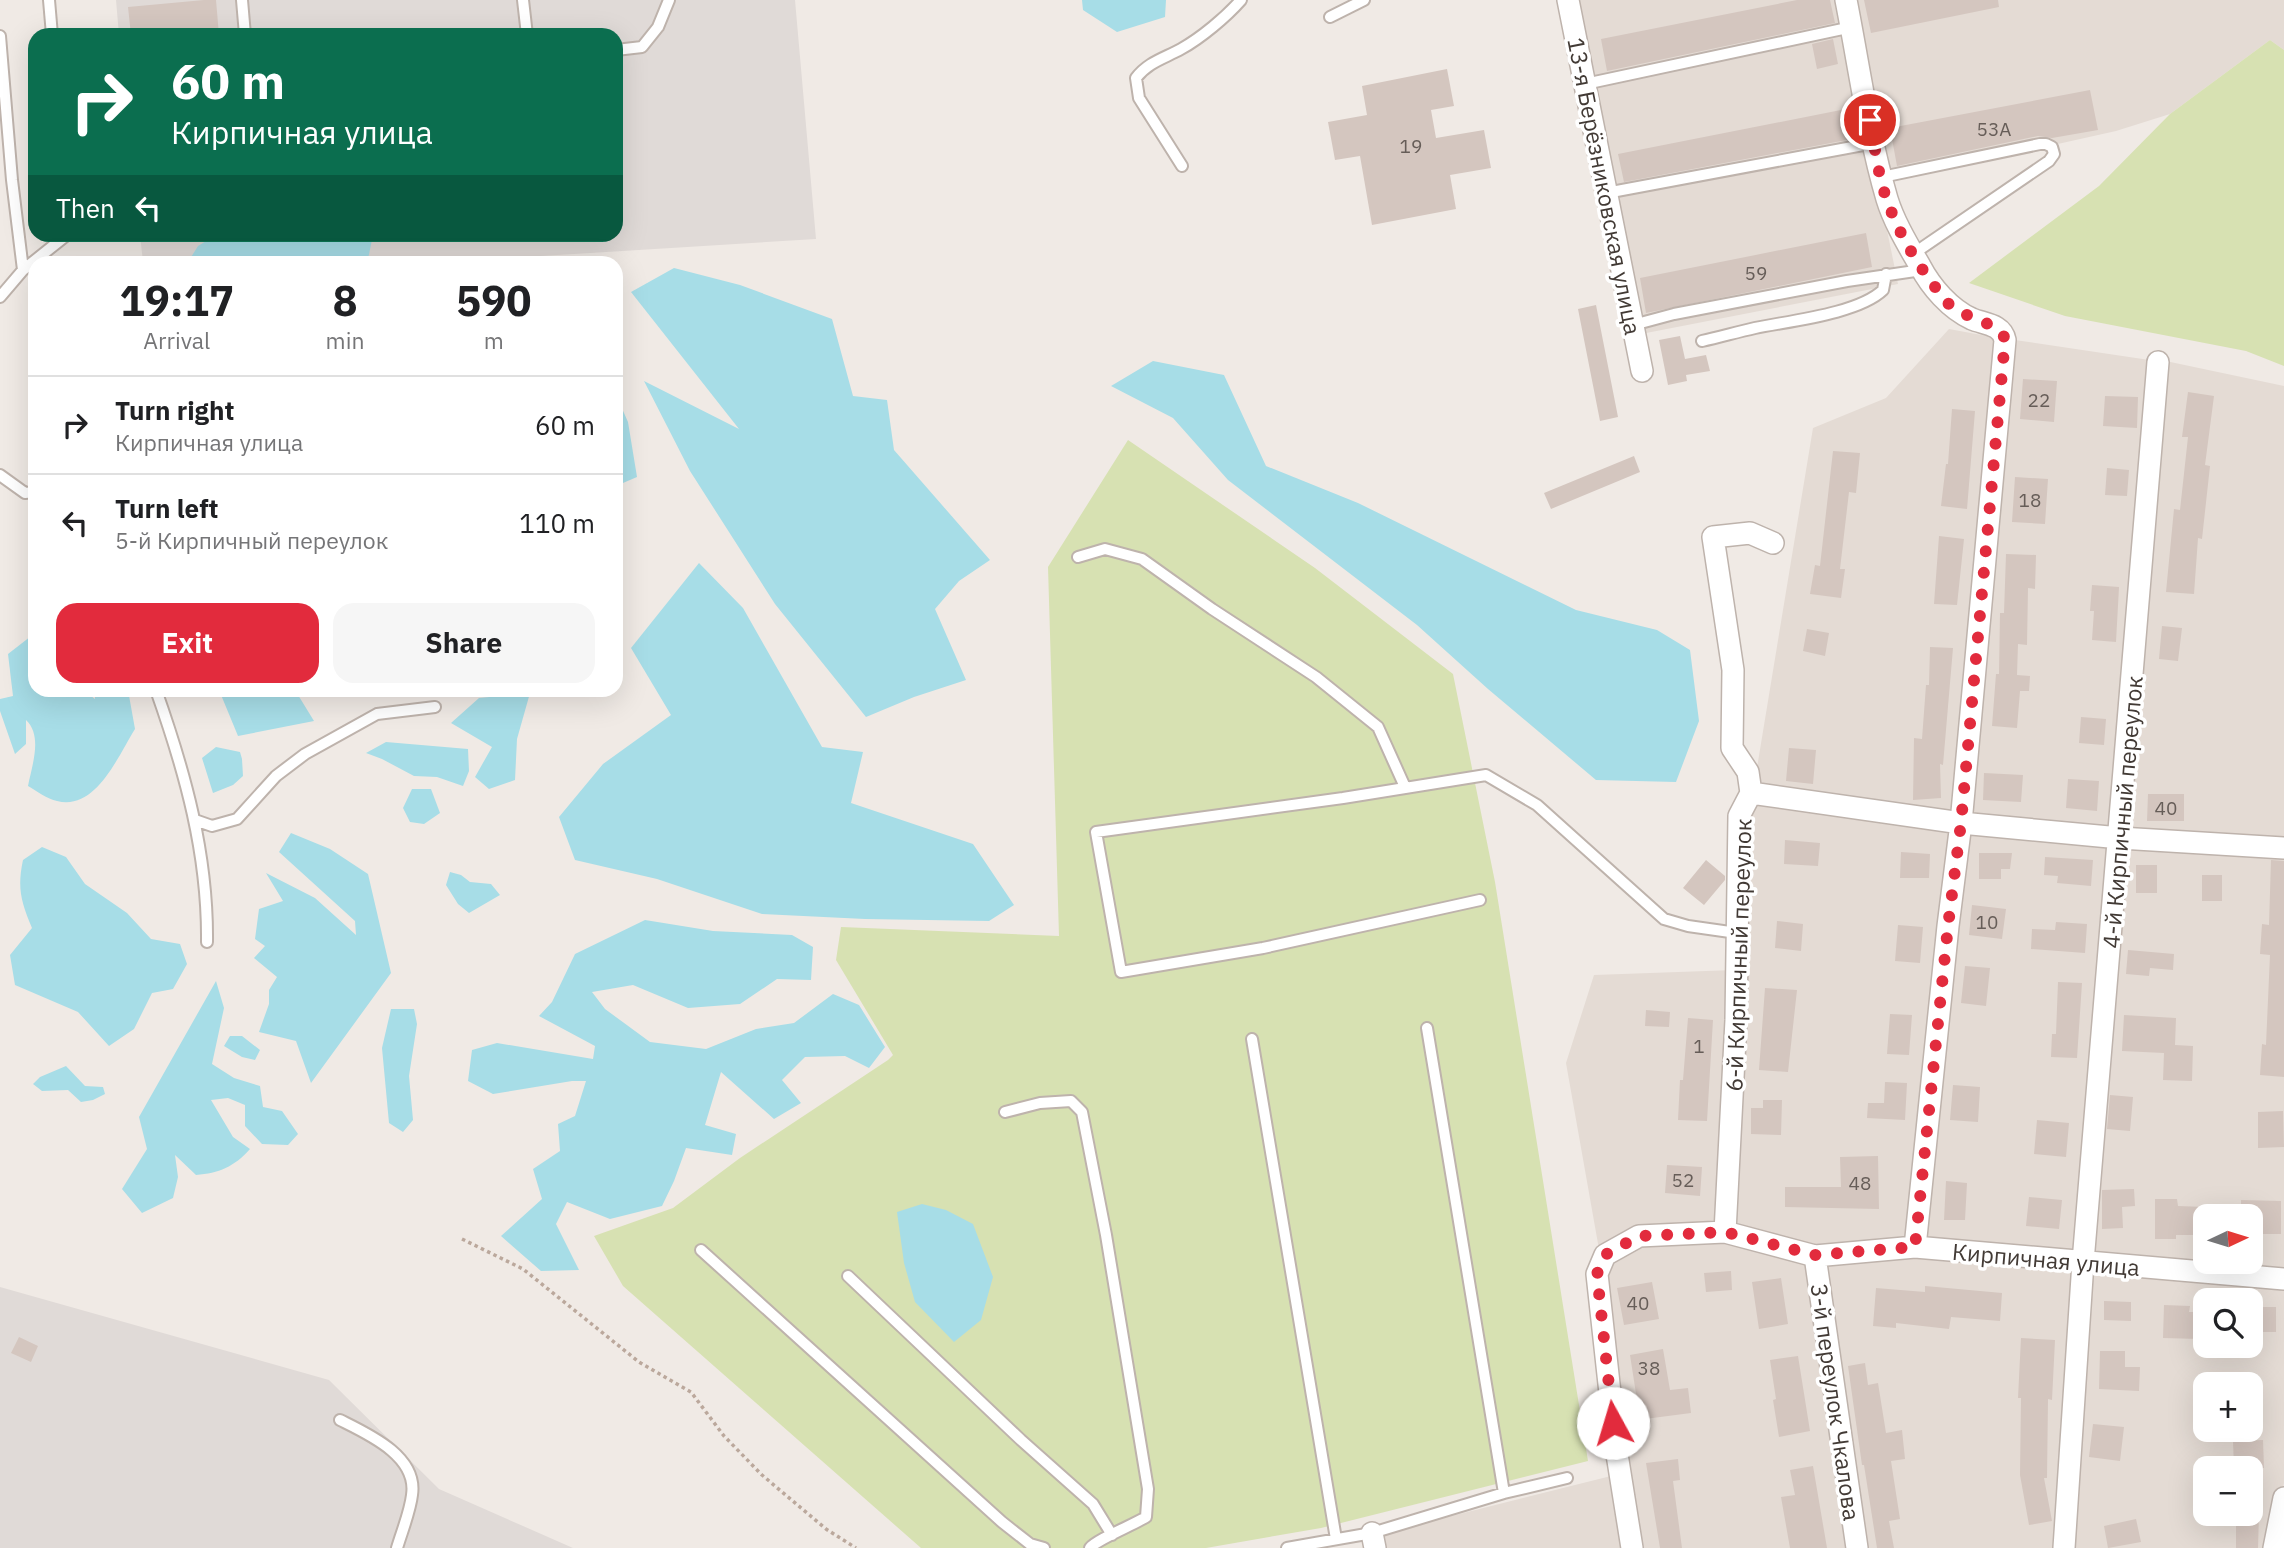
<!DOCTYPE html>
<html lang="en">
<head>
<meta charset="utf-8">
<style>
  :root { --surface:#fff; --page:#f6f6f6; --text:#202124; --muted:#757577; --line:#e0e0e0; --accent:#e22b3d }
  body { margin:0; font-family:"IBM Plex Sans",sans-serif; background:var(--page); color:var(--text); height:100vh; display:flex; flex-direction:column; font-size:26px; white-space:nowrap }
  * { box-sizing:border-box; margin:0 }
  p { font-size:23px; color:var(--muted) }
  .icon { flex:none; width:38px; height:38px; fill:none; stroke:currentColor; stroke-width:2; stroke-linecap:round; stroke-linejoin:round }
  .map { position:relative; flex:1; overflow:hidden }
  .drawer { position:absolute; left:28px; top:256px; width:595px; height:441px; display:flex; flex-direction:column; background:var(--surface); border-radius:21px; box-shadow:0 7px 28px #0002 }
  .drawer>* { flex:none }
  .hud { position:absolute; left:28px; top:28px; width:595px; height:214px; border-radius:21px; box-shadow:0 7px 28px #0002; background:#0b6e4f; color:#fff; overflow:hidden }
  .needle { width:46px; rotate:86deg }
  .tools { position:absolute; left:2193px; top:1204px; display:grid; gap:14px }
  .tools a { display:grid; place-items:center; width:70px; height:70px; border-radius:14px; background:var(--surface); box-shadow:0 7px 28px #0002; font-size:35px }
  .pin { position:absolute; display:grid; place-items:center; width:60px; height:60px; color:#fff; margin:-30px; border:4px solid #fff; border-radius:50%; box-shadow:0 2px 7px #0007 }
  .me { position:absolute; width:77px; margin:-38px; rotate:354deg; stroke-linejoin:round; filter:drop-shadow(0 0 5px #0008) }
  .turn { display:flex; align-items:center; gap:24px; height:147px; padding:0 28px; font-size:32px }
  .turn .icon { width:91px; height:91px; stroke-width:2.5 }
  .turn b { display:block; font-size:49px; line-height:60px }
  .then { display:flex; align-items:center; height:66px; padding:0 28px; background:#0003; gap:14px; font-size:26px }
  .eta { display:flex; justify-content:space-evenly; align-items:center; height:119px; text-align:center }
  .eta b { font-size:42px; font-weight:700; line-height:49px }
  .button { display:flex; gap:14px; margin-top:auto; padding:14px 28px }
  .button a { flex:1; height:80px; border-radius:21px; background:var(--accent); color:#fff; font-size:28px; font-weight:700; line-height:80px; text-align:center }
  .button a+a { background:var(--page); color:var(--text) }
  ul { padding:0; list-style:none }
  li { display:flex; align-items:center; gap:21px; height:98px; padding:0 28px; border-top:2px solid var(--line) }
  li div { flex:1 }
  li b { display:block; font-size:26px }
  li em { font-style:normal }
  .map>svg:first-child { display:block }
  .residential { fill:#e4dbd4; fill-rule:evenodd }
  .industrial { fill:#e0dad7 }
  .green { fill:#d7e1b2 }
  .water { fill:#a7dde7 }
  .building { fill:#d4c6bf }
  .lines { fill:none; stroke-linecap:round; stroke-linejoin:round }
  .lane-casing { stroke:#beb3ac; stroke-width:14 }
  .street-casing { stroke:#beb3ac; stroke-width:24 }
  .path { stroke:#bba89c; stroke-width:3.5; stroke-dasharray:3.5 3.5; stroke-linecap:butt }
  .lane { stroke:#fff; stroke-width:10 }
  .street { stroke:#fff; stroke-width:21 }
  .route { stroke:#e22b3d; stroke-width:12; stroke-dasharray:0 21.6 }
  .labels { text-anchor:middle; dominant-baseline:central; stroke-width:7; stroke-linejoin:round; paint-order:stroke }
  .number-label { font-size:19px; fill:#665d58 }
  .street-label { font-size:23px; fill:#423a35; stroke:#fff }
</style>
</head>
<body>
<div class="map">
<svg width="2284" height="1548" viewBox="0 0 2284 1548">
  <rect width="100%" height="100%" fill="#f0eae5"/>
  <path class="residential" d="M1576 0H1840L1898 284 1641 334Z
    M1854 0H2284V50L2270 40 2170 114 2116 131 1889 182Z
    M1949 329 2003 339 1959 820 1753 792 1813 428 1886 398Z
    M2008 339 2156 361 2118 835 1965 820Z
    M2161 360 2284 386V845L2123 836Z
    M1753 796 1958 825 1912 1245 1814 1252 1727 1230 1741 817Z
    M1964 826 2116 841 2080 1259 1917 1244Z
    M2122 841 2284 851V1277L2086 1260ZM2205 1216H2250V1262H2205Z
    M1734 970 1722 1230 1600 1255 1566 1063 1594 975Z
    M1724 1235 1813 1258 1855 1548H1635L1600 1274 1608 1255 1641 1239Z
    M1915 1250 2080 1265 2061 1548H1861L1818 1258Z
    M2085 1265 2284 1282V1483L2271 1548H2067ZM2205 1300H2250V1346H2205ZM2205 1384H2250V1430H2205ZM2205 1468H2250V1514H2205Z
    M1611 1476 1623 1548H1383L1380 1534Z"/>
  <path class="industrial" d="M116 0H795L816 239 445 262H143L140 235 616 234V35H119Z
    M0 1287 329 1380 439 1489 573 1548H0Z"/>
  <path class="green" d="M2270 40 2284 50V366L2246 351 2065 316 1969 283 2099 186 2170 114Z
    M1128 440 1315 568 1453 674 1495 882 1588 1461 1321 1528 1206 1548H921L623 1286 594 1236 673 1208 740 1158 888 1060 893 1055 836 960 841 927 1059 936 1048 567Z"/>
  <path class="water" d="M1082 0H1166L1165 17 1117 32 1083 10Z
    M216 235 373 234V235L368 259 363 262H188L198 246Z
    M674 268 740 285 832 319 853 396 887 400 894 450 990 560 959 581 935 609 966 680 914 697 866 717 775 604 690 471 644 381 739 429 631 292Z
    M1153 361 1224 375 1266 466 1358 503 1576 610 1657 630 1690 650 1699 721 1676 782 1596 780 1488 689 1417 625 1228 480 1173 418 1111 386Z
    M616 395 628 422 637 477 616 486Z
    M699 563 743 608 822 747 863 752 851 803 973 844 1014 905 989 921 865 919 762 914 657 879 575 860 559 817 603 764 671 715 631 648Z
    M35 633V690H83L95 699V690H128L135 729C118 756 96 811 57 801 47 799 37 791 28 786 32 765 43 736 26 720V744L15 754 0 711V699L13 696 8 654Z
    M219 690H295L314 721 238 736Z
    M530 693 517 739 515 780 489 789 475 777 492 747 451 723 479 698Z
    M386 742 468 749 469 771 463 786 437 777 414 776 382 759 366 753Z
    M216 747 240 752 242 759 243 776 233 785 213 793 202 758Z
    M412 789H431L440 813 424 824 410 822 403 808Z
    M291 833 330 849 368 874 391 973 311 1083 296 1041 259 1032 269 1004V990L277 977 254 958 265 946 255 939 259 909 283 901 266 873 315 898 356 935 355 921 279 852Z
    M42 847 66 857 85 884 127 913 151 939 180 944 187 964 173 989 152 993 134 1029 109 1046 78 1012 15 985 10 955 32 928C21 902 17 888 23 860Z
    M450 872 461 875 470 882 491 884 500 895 469 913 458 904 446 885Z
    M645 920 713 931 792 935 813 947 811 980 777 979 740 1004 688 1008 633 985 592 992 605 1009 650 1042 706 1049 756 1029 794 1023 833 994 859 1005 885 1047 869 1068 845 1056 805 1057 782 1080 801 1103 774 1119 721 1072 705 1125 736 1134 732 1155 686 1148 674 1181 662 1206 610 1219 567 1202 556 1224 579 1270 541 1271 501 1236 542 1199 533 1169 560 1151 558 1124 575 1116 586 1081H572L493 1094 468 1081 472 1050 497 1043 593 1059 595 1046 539 1016 552 1002 575 954Z
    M216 981 224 1008 212 1064 234 1078 260 1086 263 1107 282 1111 298 1134 288 1145 262 1144 245 1126V1105L228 1098 211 1100 233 1137 250 1149C234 1167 219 1173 196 1175L175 1155 178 1177 173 1198 142 1213 122 1189 147 1149 139 1117Z
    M391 1009H414L417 1024 409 1076 413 1120 403 1132 389 1123 382 1048Z
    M230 1036H242L260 1050 255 1060 242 1057 224 1046Z
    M66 1066 85 1086 103 1087 105 1094 93 1100 81 1102 68 1090 42 1091 33 1084 40 1077Z
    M922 1204 946 1210 973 1224 993 1277 981 1320 954 1342 915 1302 904 1263 897 1212Z"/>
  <path class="building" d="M204 0H216L219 35H131L128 7Z
    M1797 0H1830L1835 23 1607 71 1601 39Z
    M1864 0H1998L1999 7 1871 33Z
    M1833 39 1838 64 1817 69 1812 44Z
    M1447 69 1454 106 1431 110 1436 138 1484 130 1491 168 1450 175 1456 209 1372 225 1360 156 1335 160 1328 122 1367 115 1362 86Z
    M2090 90 2098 130 2052 138 2038 136 1897 166 1890 128Z
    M1846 109 1852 139 1624 182 1618 154Z
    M1866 233 1872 267 1646 313 1640 278Z
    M1596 305 1618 417 1600 421 1578 309Z
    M1680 336 1685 359 1706 355 1710 371 1686 375 1687 381 1668 385 1659 340Z
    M2023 379 2057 381 2054 422 2020 419Z
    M2188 392 2214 396 2205 465 2210 466 2202 539 2198 538 2194 594 2166 592 2174 509 2180 510 2188 437H2182Z
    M2105 396 2138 397 2137 428 2103 426Z
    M1952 409 1975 411 1967 509 1941 506 1946 464H1948Z
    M1833 451 1860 453 1856 493 1849 492 1840 569H1845L1841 598 1810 594 1815 565 1820 566Z
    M1634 456 1640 472 1551 509 1544 493Z
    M2107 468 2129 470 2127 496 2105 495Z
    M2015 477 2048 479 2045 524 2012 522Z
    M1939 536 1964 539 1957 605 1934 604Z
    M2006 554 2036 555 2035 589 2028 588 2027 645 2018 644 2017 675 2030 676 2029 691H2020L2017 728 1992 726 1996 674H1999L2000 613H2004Z
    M2092 585 2119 587 2116 642 2092 640 2094 611H2090Z
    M2162 626 2182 628 2178 661 2159 659Z
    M1807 629 1829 633 1825 656 1803 651Z
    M1930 647 1953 648 1943 765 1940 764 1941 798 1913 800 1914 738 1922 739 1926 685H1929Z
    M2081 717 2106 719 2104 745 2079 743Z
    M1789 748 1816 750 1813 784 1786 781Z
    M1984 773 2023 775 2021 802 1983 800Z
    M2068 779 2099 781 2097 811 2066 808Z
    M2148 794H2184V821H2147Z
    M1785 840 1820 843 1818 866 1784 864Z
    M1901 852 1930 854 1929 878H1900Z
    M1979 853H2012L2010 869H2001V879H1979Z
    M2045 857 2093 860 2091 886 2057 883 2058 876 2044 875Z
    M1706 860 1725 876V880L1704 905 1683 888Z
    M2271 860 2284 861V1077L2260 1075 2262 1044 2266 1045 2270 955 2260 954 2262 924 2269 925Z
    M2136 865H2157V893H2136Z
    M2202 875H2222V901H2202Z
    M1972 905 2006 909 2002 939 1969 935Z
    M1777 921 1803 924 1801 951 1775 948Z
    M2056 922 2087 924 2085 953 2031 949 2032 929 2055 930Z
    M1898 925 1923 927 1920 963 1895 961Z
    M2128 950 2174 954 2173 970 2150 968 2149 976 2126 974Z
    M1965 966 1990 968 1986 1006 1961 1003Z
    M2058 982 2082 983 2077 1058 2051 1057 2052 1034H2056Z
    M1765 988 1797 990 1788 1072 1759 1070Z
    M1646 1010 1670 1012 1669 1027 1645 1026Z
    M1890 1014 1912 1015 1909 1055 1887 1054Z
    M2124 1015 2176 1018 2175 1045 2193 1046 2192 1081 2163 1080 2164 1053 2122 1051Z
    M1688 1018 1713 1020 1707 1121 1678 1120 1680 1080H1683Z
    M1885 1082 1907 1083 1905 1120 1867 1118 1868 1103H1884Z
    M1953 1085 1980 1087 1978 1122 1950 1120Z
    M2110 1095 2133 1097 2130 1131 2107 1129Z
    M1763 1100H1782L1781 1135 1751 1134V1108H1763Z
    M2283 1111 2284 1147 2258 1148V1112Z
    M2037 1120 2069 1123 2066 1157 2034 1154Z
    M1878 1156 1879 1209 1785 1207V1187H1841L1840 1157Z
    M1667 1165 1702 1167 1700 1196 1665 1193Z
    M1946 1181 1967 1183 1965 1220H1944Z
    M2134 1189 2135 1206 2122 1207 2123 1228 2102 1229V1190Z
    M2029 1197 2062 1200 2059 1229 2026 1226Z
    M2155 1199H2177L2178 1206 2205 1207V1235H2176V1239H2155Z
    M2241 1200 2281 1201V1234H2250V1216H2241Z
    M1731 1271 1732 1290 1706 1292 1704 1273Z
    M1781 1278 1788 1324 1759 1329 1752 1282Z
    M1652 1282 1659 1319 1624 1325 1617 1288Z
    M1925 1286 2002 1293 2000 1321 1951 1317 1949 1329 1896 1323V1328L1873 1326 1876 1288 1925 1292Z
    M2104 1301 2131 1302V1321L2104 1320Z
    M2164 1305 2190 1306 2189 1312H2200L2199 1339 2163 1338Z
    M2250 1307H2276V1332H2250Z
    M19 1337 38 1346 31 1362 11 1353Z
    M2021 1338 2055 1340 2052 1400 2048 1399 2047 1478H2044L2052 1521 2029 1525 2020 1475 2021 1398H2018Z
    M1663 1349 1670 1390 1688 1388 1691 1413 1637 1420 1634 1400H1637L1630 1355Z
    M2100 1351H2125V1367H2140L2139 1391 2099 1389Z
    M1798 1356 1810 1431 1779 1437 1773 1400 1776 1399 1770 1360Z
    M1865 1363 1868 1385 1878 1383 1886 1433 1902 1430 1905 1459 1891 1461 1900 1519 1889 1521 1894 1548H1877L1864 1465H1862L1848 1366Z
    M2093 1424 2124 1427 2120 1461 2089 1457Z
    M2263 1440 2264 1468H2234L2233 1441Z
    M1678 1459 1680 1480 1673 1481 1682 1548H1660L1646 1463Z
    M1813 1466 1827 1548H1790L1781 1497 1795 1495 1790 1470Z
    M2236 1514H2259L2258 1548H2236Z
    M2136 1519 2141 1542 2108 1548 2104 1526Z"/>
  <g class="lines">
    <defs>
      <path id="lane" d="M49 0 52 35
        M242 0 245 35
        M523 0 527 35
        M1330 17 1364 0
        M0 36 12 180 23 270
        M616 50 642 47 658 27 669 0
        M1585 84 1852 27
        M1182 166 1139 98 1136 78C1148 62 1165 58 1181 49 1201 38 1226 17 1241 0
        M1882 177 2040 144H2046L2052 147 2054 154 2049 161 1913 254
        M1606 193 1874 143
        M0 297 23 270 68 234
        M1633 325 1674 314 1847 281 1922 270
        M1702 341C1720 337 1737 332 1755 328 1788 321 1858 314 1883 290L1886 274
        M0 475 25 493 35 492
        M1078 557 1105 549 1142 559 1212 609 1316 677 1378 727 1405 787
        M156 690C185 772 208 854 207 942
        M195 820 212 826 237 819 276 776 305 754 377 714 435 707
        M1480 900 1263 948 1121 972 1096 832 1343 798 1486 775 1537 805 1664 919 1688 926 1737 933
        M1427 1028 1504 1493
        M1252 1039 1336 1539
        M1005 1112 1040 1103 1071 1101 1082 1112 1106 1235 1148 1489 1146 1517C1133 1525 1096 1540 1090 1548
        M701 1250 1002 1522 1030 1544 1044 1548
        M848 1276 1021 1440 1093 1504 1112 1535
        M340 1420C368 1434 418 1456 412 1495 410 1512 402 1531 397 1548
        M1287 1548 1372 1533 1504 1493 1567 1478"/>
      <path id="street" d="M1568 0 1642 371
        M1846 0C1859 66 1868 134 1887 199 1894 222 1908 245 1920 266 1931 287 1950 309 1972 319 1984 324 2002 324 2005 340L1961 823 1948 926 1915 1247
        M1751 793 1961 823 2120 838 2284 848
        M1725 1232 1736 1020 1739 816 1751 793 1748 772 1732 748 1733 670 1713 537 1750 533 1773 543
        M1815 1256 1857 1548
        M1372 1533 1375 1548
        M1632 1548 1616 1448 1597 1274 1605 1255 1639 1236 1725 1232 1815 1256 1915 1247 2284 1279
        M2064 1548 2083 1262 2158 362
        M2274 1548 2284 1498"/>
    </defs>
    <use href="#lane" class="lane-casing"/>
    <use href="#street" class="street-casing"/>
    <path class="path" d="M462 1239 523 1269 639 1362 691 1392 724 1436 762 1475 826 1529 856 1548"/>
    <use href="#lane" class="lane"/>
    <use href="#street" class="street"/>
  </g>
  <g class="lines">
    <path class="route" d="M1613 1423 1597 1274 1605 1255 1639 1236 1725 1232 1815 1255 1915 1247 1948 926 1961 823 2005 340C2002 322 1960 319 1945 300 1922 271 1901 239 1888 203 1878 177 1875 147 1870 120"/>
  </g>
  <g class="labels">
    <g class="number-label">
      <text x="1994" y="129">53А</text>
      <text x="1411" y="146">19</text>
      <text x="1756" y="273">59</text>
      <text x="2039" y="400">22</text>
      <text x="2030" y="500">18</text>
      <text x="2166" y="808">40</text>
      <text x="1987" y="922">10</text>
      <text x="1699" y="1046">1</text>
      <text x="1683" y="1180">52</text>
      <text x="1860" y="1183">48</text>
      <text x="1638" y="1303">40</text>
      <text x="1649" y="1368">38</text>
    </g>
    <g class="street-label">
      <text transform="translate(1605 186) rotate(79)">13-я Берёзниковская улица</text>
      <text transform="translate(2122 812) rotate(-85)">4-й Кирпичный переулок</text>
      <text transform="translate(1738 955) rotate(-88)">6-й Кирпичный переулок</text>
      <text transform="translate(2046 1259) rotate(5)">Кирпичная улица</text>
      <text transform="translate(1836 1402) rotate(82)">3-й переулок Чкалова</text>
    </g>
  </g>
</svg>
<div class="tools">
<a><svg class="needle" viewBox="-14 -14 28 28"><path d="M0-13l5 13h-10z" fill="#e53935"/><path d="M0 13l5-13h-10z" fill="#757577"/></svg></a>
<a><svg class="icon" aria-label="search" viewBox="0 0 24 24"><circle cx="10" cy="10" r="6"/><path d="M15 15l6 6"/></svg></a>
<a>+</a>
<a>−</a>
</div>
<div class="pin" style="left:1870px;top:120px;background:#d93025"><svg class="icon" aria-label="arrive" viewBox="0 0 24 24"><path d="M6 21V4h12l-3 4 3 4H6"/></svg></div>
<svg class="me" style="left:1613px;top:1423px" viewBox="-20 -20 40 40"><circle r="19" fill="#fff"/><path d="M0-13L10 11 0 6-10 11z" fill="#e22b3d"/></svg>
<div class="hud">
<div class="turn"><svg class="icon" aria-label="right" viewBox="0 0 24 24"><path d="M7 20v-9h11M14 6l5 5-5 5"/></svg><div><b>60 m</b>Кирпичная улица</div></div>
<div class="then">Then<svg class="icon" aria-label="left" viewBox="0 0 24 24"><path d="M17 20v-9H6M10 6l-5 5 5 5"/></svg></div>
</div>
<section class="drawer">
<div class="eta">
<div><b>19:17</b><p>Arrival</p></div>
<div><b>8</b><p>min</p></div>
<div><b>590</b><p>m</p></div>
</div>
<ul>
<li><svg class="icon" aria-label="right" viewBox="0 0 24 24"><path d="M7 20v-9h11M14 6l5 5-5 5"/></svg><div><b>Turn right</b><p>Кирпичная улица</p></div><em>60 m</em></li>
<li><svg class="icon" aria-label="left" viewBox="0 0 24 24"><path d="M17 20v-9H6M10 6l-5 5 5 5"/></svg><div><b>Turn left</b><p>5-й Кирпичный переулок</p></div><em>110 m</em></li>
</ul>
<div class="button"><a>Exit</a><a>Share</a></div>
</section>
</div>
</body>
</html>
